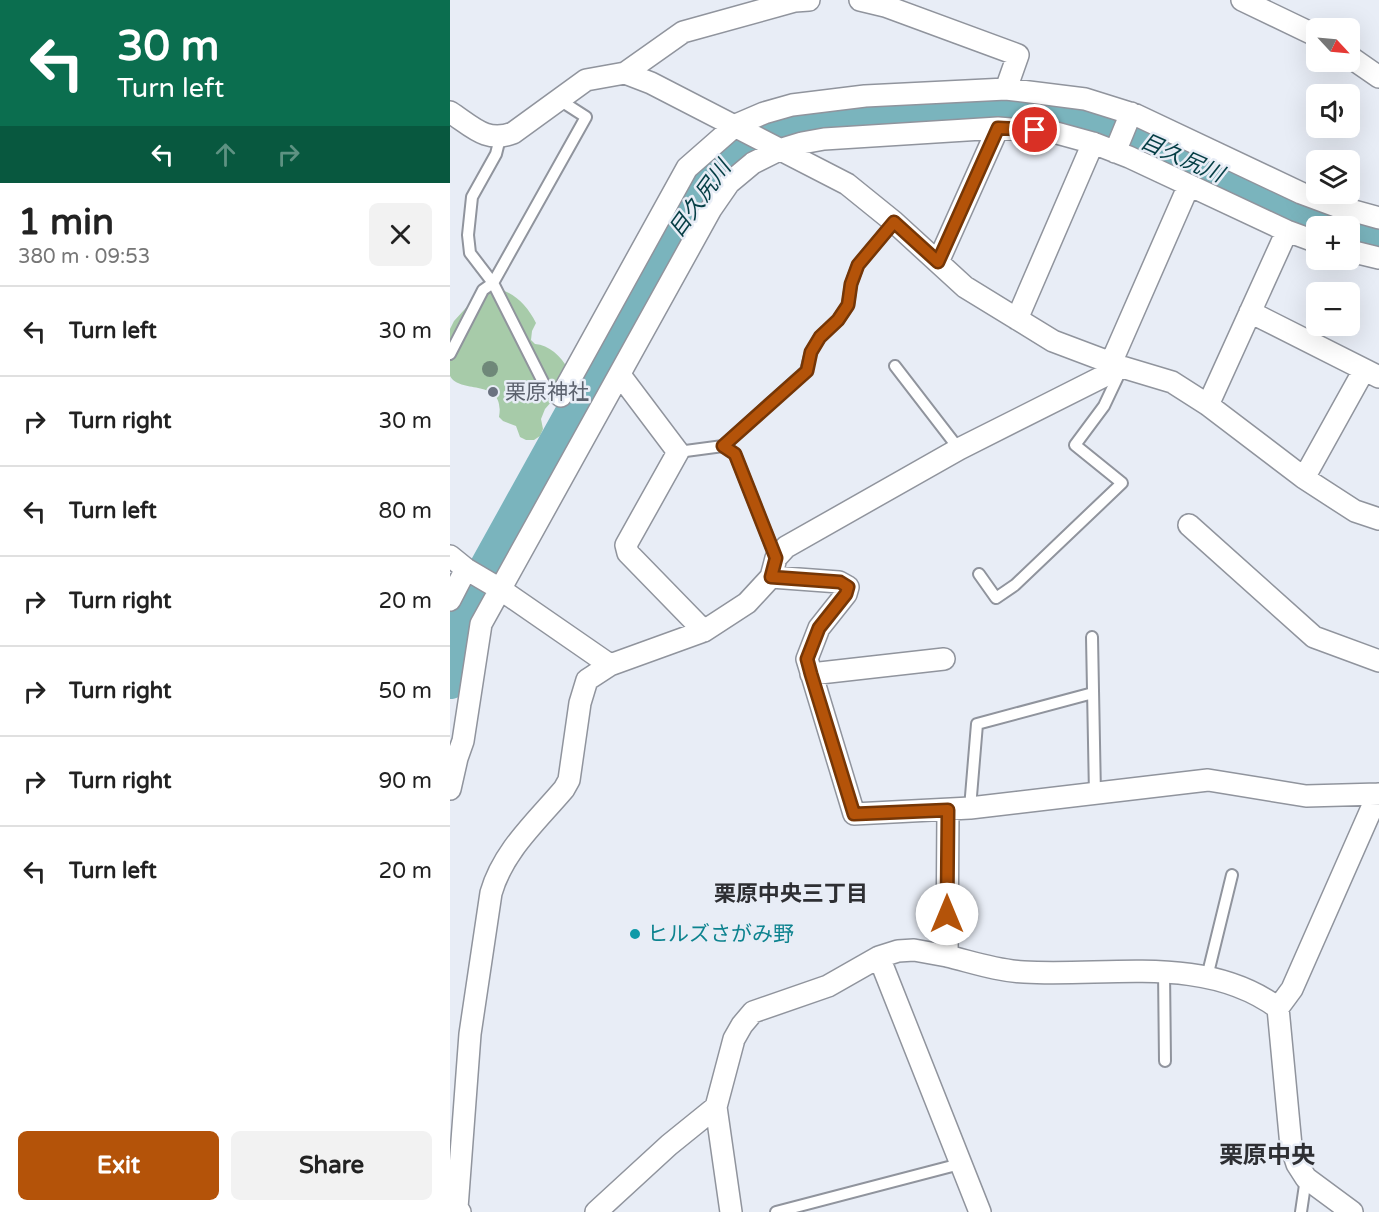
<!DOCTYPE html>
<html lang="en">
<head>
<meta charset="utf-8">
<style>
  :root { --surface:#fff; --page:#f2f2f2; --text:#222; --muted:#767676; --line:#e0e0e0; --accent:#b45309 }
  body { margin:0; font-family:"Varela Round","Noto Sans JP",sans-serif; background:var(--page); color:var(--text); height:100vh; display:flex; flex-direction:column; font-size:22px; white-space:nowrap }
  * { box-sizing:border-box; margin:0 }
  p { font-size:20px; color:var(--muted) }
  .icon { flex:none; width:33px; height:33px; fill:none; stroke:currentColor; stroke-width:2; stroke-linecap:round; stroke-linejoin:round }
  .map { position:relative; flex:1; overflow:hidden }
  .panel { display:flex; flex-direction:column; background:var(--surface); width:450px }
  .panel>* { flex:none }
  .guide { background:#0b6e4f; color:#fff; overflow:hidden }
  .needle { width:39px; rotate:116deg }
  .fabs { position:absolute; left:856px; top:18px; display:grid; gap:12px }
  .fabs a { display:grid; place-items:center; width:54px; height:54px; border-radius:9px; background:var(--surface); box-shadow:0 6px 24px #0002; font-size:30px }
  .pin { position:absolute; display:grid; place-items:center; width:51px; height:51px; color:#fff; margin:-26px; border:3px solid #fff; border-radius:50%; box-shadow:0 2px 6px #0007 }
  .me { position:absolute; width:66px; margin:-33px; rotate:0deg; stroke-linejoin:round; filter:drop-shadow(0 0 4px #0008) }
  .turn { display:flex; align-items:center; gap:21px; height:126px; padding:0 18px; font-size:27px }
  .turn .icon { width:78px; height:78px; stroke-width:2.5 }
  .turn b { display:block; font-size:42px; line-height:51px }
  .lanes { display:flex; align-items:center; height:57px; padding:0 18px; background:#0003; justify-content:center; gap:30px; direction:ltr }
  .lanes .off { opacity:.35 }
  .round { display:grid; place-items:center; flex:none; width:63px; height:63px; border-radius:9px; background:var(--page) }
  .headline { display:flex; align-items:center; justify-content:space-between; height:102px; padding:0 18px }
  h1 { font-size:36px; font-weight:700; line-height:45px }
  .button { display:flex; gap:12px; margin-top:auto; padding:12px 18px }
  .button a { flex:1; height:69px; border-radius:9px; background:var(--accent); color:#fff; font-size:24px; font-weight:700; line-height:69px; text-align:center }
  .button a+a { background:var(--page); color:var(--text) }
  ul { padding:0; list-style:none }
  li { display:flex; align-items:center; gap:18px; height:90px; padding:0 18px; border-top:2px solid var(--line) }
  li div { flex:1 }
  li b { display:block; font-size:22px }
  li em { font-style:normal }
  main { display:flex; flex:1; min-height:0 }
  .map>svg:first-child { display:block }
  .green { fill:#a7cba9 }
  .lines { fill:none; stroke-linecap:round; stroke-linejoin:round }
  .river { stroke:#7ab4bd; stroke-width:38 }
  .lane-casing { stroke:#90949d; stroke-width:14 }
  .street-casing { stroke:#90949d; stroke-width:24 }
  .lane { stroke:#fff; stroke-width:10 }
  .street { stroke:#fff; stroke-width:21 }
  .tree { fill:#6f8879 }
  .route-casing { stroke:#753606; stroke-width:15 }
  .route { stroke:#b45309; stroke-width:10 }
  .worship-dot { fill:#6b7280; stroke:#e8edf6; stroke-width:2 }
  .culture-dot { fill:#0f9aa8; stroke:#e8edf6; stroke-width:2 }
  .labels { text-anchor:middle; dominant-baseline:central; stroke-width:5; stroke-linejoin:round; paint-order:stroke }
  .worship-label { font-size:21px; fill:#5b616d; stroke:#e8edf6; text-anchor:start }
  .culture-label { font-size:21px; fill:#0d838f; stroke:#e8edf6; text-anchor:start }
  .water-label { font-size:22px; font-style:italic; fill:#053e45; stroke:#e8edf6 }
  .neighbourhood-label { font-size:22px; font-weight:bold; fill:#2e2f33; stroke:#e8edf6 }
  .quarter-label { font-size:24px; font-weight:bold; fill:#2e2f33; stroke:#e8edf6 }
</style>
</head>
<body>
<main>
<section class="panel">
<div class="guide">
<div class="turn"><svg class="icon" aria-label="left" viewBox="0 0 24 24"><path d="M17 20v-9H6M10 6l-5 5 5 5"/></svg><div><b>30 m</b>Turn left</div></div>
<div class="lanes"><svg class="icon" aria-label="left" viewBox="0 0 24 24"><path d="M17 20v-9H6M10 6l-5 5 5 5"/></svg><svg class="icon off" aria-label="ahead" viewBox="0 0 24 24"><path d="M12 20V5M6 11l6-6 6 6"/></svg><svg class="icon off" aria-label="right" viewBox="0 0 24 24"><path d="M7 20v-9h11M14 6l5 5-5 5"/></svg></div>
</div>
<div class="headline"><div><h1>1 min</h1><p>380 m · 09:53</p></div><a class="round"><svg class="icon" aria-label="close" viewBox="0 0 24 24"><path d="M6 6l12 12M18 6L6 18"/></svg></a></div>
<ul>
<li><svg class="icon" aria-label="left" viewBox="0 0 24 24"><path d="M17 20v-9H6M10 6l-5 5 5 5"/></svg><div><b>Turn left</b></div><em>30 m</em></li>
<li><svg class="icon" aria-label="right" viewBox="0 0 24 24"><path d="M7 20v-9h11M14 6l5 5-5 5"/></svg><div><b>Turn right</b></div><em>30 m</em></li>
<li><svg class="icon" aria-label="left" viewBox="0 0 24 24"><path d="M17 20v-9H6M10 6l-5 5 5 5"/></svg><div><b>Turn left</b></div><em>80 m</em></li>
<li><svg class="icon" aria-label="right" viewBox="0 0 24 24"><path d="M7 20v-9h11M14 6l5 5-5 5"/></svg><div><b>Turn right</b></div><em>20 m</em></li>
<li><svg class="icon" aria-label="right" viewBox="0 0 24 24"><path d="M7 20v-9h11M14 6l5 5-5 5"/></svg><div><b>Turn right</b></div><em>50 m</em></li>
<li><svg class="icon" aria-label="right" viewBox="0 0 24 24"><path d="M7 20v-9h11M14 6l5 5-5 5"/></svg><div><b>Turn right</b></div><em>90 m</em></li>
<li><svg class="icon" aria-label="left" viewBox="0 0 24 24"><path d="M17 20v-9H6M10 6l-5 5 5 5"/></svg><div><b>Turn left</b></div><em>20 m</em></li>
</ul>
<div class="button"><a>Exit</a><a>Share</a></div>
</section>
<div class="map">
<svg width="929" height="1212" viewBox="0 0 929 1212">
  <rect width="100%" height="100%" fill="#e8edf6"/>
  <path class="green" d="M44 288C63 291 77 305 86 323L82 331 81 340 85 344C99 345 111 356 118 369L102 401 95 409 91 419 93 429 90 436 84 440H76L70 437 66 426 53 421 49 417C56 377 10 395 0 376V329L4 321 24 299Z"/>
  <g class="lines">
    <path class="river" d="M900 231 929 238
      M0 680 6 637 20 601 235 213 260 175 276 160 331 126 475 115 575 111 635 119 654 125 694 141 866 220 886 226"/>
    <defs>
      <path id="lane" d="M50 138 46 154 22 197 18 235 20 253 43 283 94 384 104 394 111 396
        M0 354 33 290 43 283 136 117 108 99
        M445 366 509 449
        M273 446 356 371 361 352 370 337 388 320 398 305 401 284 408 265 444 222
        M228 452 273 446 285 454 326 558
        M529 574 546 598 565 585 672 483 625 445 654 406 671 370
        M642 637 645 795
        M520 808 527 724 643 693
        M714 971 715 1061
        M757 977 782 875
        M326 1212 510 1164
        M851 1212 856 1178"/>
      <path id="street" d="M410 0 435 6 568 55 556 89
        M792 0 867 36
        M900 57 929 77
        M175 73 233 32 345 1 359 0
        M0 112C23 127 36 143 63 133L136 80 175 73 201 83 397 184 444 222 515 287 603 341 672 367
        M665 152 681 113
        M900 251 929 258
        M488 262 548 128
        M800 312 929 377
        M567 319 643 143
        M661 363 739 185
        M170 375 228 452 176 545 178 553 254 631
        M111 396 237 168 286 125 314 113 342 105 415 96 556 89 635 99 686 115 851 193 886 206 929 218
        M758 405 837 231
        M854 478 914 370
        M739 525 864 637 929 661
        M0 556 16 569 50 589 160 665 254 631 297 603 321 577 326 558 336 547 509 449 672 367 722 382 758 405 854 478 905 511 929 519
        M321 577 389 582 398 587 396 594 369 628 357 659 404 814 520 808 758 780 856 796 929 794
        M0 600 16 569
        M361 674 494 659
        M0 789 7 758 13 741 31 624 261 209 279 183 303 163 329 150 352 143 374 139 548 128 603 132 643 143 679 157 837 231 867 242
        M497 956C522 962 548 971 574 972 659 977 755 954 828 1008L841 1146 847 1164 856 1178 902 1212
        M429 957 530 1212
        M828 1008 842 989 928 794
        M10 1212 7 1208 20 1034 41 893C53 851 86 822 114 789L119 780 130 703 137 680 160 665
        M146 1212 219 1145 266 1107
        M281 1212 266 1107 284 1039 292 1025 303 1012 378 986 429 957 448 951 464 950 497 956 498 810"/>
    </defs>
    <use href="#lane" class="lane-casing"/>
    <use href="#street" class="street-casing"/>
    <use href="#lane" class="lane"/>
    <use href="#street" class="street"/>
  </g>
  <circle class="tree" cx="40" cy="369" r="8"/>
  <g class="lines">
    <defs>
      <path id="route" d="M497 914 498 810 404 814 361 674 357 659 369 628 396 594 398 587 390 582 321 577 326 558 285 454 273 446 357 371 361 352 370 337 388 320 398 305 401 284 408 265 444 222 488 262 548 128 585 130"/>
    </defs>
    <use href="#route" class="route-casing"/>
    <use href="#route" class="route"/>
  </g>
  <circle class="worship-dot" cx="43" cy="392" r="6"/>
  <circle class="culture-dot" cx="185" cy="934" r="6"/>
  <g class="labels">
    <g class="worship-label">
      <text x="55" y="392">栗原神社</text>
    </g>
    <g class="culture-label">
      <text x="197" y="934">ヒルズさがみ野</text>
    </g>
    <g class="water-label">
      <text transform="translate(732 158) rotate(24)">目久尻川</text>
      <text transform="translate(250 199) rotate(-54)">目久尻川</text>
    </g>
    <g class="neighbourhood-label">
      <text x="341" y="894">栗原中央三丁目</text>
    </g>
    <g class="quarter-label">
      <text x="817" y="1155">栗原中央</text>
    </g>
  </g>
</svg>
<div class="fabs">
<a><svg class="needle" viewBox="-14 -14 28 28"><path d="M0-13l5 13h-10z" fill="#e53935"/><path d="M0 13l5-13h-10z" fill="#767676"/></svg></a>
<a><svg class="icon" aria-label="sound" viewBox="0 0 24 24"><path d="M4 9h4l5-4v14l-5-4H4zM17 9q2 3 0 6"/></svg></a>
<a><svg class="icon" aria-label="layers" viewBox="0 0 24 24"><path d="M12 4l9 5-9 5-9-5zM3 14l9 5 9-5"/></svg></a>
<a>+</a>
<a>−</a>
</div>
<div class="pin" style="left:585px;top:130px;background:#d93025"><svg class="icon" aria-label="arrive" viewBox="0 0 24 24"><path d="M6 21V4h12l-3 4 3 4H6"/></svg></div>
<svg class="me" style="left:497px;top:914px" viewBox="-20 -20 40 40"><circle r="19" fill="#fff"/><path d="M0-13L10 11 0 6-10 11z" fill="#b45309"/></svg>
</div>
</main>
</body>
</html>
